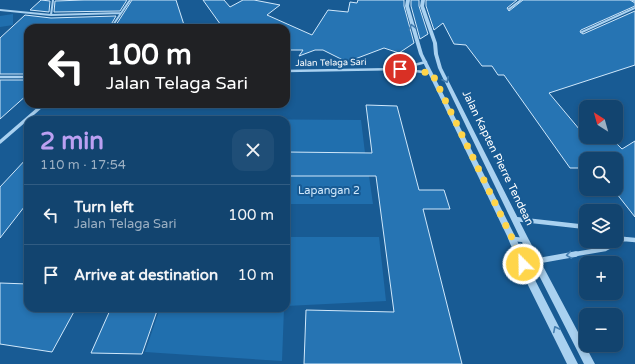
<!DOCTYPE html>
<html lang="en">
<head>
<meta charset="utf-8">
<style>
  :root { --surface:#12446f; --page:#1f4e77; --text:#f1f3f6; --muted:#9cb0c3; --line:#315c82; --accent:#bca0f2 }
  body { margin:0; font-family:"Varela Round",sans-serif; background:var(--page); color:var(--text); height:100vh; display:flex; flex-direction:column; font-size:15px; white-space:nowrap }
  * { box-sizing:border-box; margin:0 }
  p { font-size:13px; color:var(--muted) }
  .icon { flex:none; width:22px; height:22px; fill:none; stroke:currentColor; stroke-width:2; stroke-linecap:round; stroke-linejoin:round }
  .map { position:relative; flex:1; overflow:hidden }
  .panel { position:absolute; left:24px; top:116px; width:266px; height:196px; display:flex; flex-direction:column; background:var(--surface); border-radius:12px; box-shadow:0 2px 6px #0003,0 0 0 1px var(--line) }
  .panel>* { flex:none }
  .top-card { position:absolute; left:24px; top:24px; width:266px; height:84px; border-radius:12px; box-shadow:0 2px 6px #0003,0 0 0 1px var(--line); background:#202124; color:#fff; overflow:hidden }
  .needle { width:26px; rotate:323deg }
  .fabs { position:absolute; left:579px; top:100px; display:grid; gap:8px }
  .fabs a { display:grid; place-items:center; width:44px; height:44px; border-radius:8px; background:var(--surface); box-shadow:0 2px 6px #0003,0 0 0 1px var(--line); font-size:20px }
  .pin { position:absolute; display:grid; place-items:center; width:34px; height:34px; color:#fff; margin:-17px; border:2px solid #fff; border-radius:50%; box-shadow:0 1px 4px #0007 }
  .me { position:absolute; width:44px; margin:-22px; rotate:337deg; stroke-linejoin:round; filter:drop-shadow(0 0 3px #0008) }
  .turn { display:flex; align-items:center; gap:14px; height:84px; padding:0 16px; font-size:18px }
  .turn .icon { width:52px; height:52px; stroke-width:2.5 }
  .turn b { display:block; font-size:28px; line-height:34px }
  .round { display:grid; place-items:center; flex:none; width:42px; height:42px; border-radius:12px; background:var(--page) }
  .head { display:flex; align-items:center; justify-content:space-between; height:68px; padding:0 16px }
  h1 { font-size:24px; font-weight:800; line-height:30px; color:var(--accent) }
  ul { padding:0; list-style:none }
  li { display:flex; align-items:center; gap:12px; height:60px; padding:0 16px; border-top:1px solid var(--line) }
  li div { flex:1 }
  li b { display:block; font-size:15px }
  li em { font-style:normal }
  .map>svg:first-child { display:block }
  .green { fill:#206fae }
  .building { fill:#2674b3; stroke:#d0e8fb }
  .lines { fill:none; stroke-linecap:round; stroke-linejoin:round }
  .minor-far4 { stroke:#a9d1f0; stroke-width:2 }
  .minor-far3 { stroke:#a9d1f0; stroke-width:2.5 }
  .minor-far2 { stroke:#a9d1f0; stroke-width:3.5 }
  .minor-far1 { stroke:#a9d1f0; stroke-width:4.5 }
  .minor { stroke:#a9d1f0; stroke-width:5.5 }
  .tertiary { fill:#a9d1f0; fill-rule:evenodd }
  .oneway { stroke:#447eb0 }
  .route { stroke:#ffd54a; stroke-width:7; stroke-dasharray:0 12.6 }
  .labels { text-anchor:middle; dominant-baseline:central; stroke-width:4; stroke-linejoin:round; paint-order:stroke }
  .far-street-label { font-size:9px; fill:#fff; stroke:#185b94 }
  .street-label { font-size:11px; fill:#fff; stroke:#185b94 }
  .park-label { font-size:11px; fill:#d0e8fb; stroke:#185b94 }
</style>
</head>
<body>
<div class="map">
<svg width="635" height="364" viewBox="0 0 635 364">
  <rect width="100%" height="100%" fill="#185b94"/>
  <path class="green" d="M13 14V25L0 27V16Z
    M231 119 361 120 365 153 286 152V120Z
    M286 176H369L373 204H286Z
    M288 237H379L386 301 286 306Z
    M160 308H284L282 361 145 352Z"/>
  <path class="building" d="M41 0 50 1 49 12 30 10Z
    M84 0H127L120 11 54 12 55 1Z
    M132 0H176L185 28H114Z
    M203 0H224L230 7 243 0H254L280 5 267 15 312 35 328 10 348 12 350 2 357 3 358 0H404V6L414 43 399 53 384 48 347 62 323 50H315L299 56 303 50H286V28H242L239 26 223 28Z
    M411 0H419V6L428 34 420 39 411 6Z
    M426 0H517L507 8 509 11 523 0H630L635 3V6L581 30 580 32 583 34 635 11V65L549 93 590 142H615L622 149 635 141V217L613 189H616V159H586V168H570L504 75H498L492 66H482L466 45 454 44 443 23 434 30 426 6Z
    M25 15 51 18 116 16 109 28H28V74H0V38Z
    M0 80H28V94L0 119Z
    M366 105 397 106 419 190H444L450 209H423L462 364H304L306 310 394 312 376 176H286V152L372 153Z
    M28 157V202L0 238V187Z
    M0 283 28 284V308H76L52 352 0 344Z
    M111 308H158L142 354 91 353Z"/>
  <g class="lines">
    <path class="minor-far4" d="M53 0 51 15 121 13
      M632 0 635 1
      M509 9 521 0
      M0 10 51 15
      M111 28 130 0
      M582 32 635 8"/>
    <path class="minor-far3" d="M402 68 426 62
      M286 71 400 69 431 73
      M0 77H28"/>
    <path class="minor-far2" d="M0 142 44 104"/>
    <path class="minor-far1" d="M515 219 586 227
      M513 239 525 240
      M624 239 635 240
      M570 255 605 249 624 239 616 236"/>
    <path class="minor" d="M537 261 576 254"/>
    <path class="tertiary" d="M406 0H410L409 6 423 54 515 236 532 274 578 364H567L525 279 507 236 419 54 405 6Z
      M421 0H425L424 6 437 43 438 54 442 68 528 238 595 364H584L521 240 438 68 434 54 433 43 420 6Z"/>
  </g>
  <defs><path id="oneway-chevron" d="M-2-3.5L2.5 0L-2 3.5" fill="none" stroke-width="1.6" stroke-linecap="round" stroke-linejoin="round"/></defs>
  <g class="oneway">
    <use href="#oneway-chevron" transform="translate(412 27) rotate(-105)"/>
    <use href="#oneway-chevron" transform="translate(446 80) rotate(64)"/>
    <use href="#oneway-chevron" transform="translate(569 255) rotate(172)"/>
    <use href="#oneway-chevron" transform="translate(556 329) rotate(-117)"/>
  </g>
  <g class="lines">
    <path class="route" d="M400 69 432 73 511 236 523 264"/>
  </g>
  <g class="labels">
    <g class="far-street-label">
      <text transform="translate(331 63) rotate(-1)">Jalan Telaga Sari</text>
    </g>
    <g class="street-label">
      <text transform="translate(498 158) rotate(64)">Jalan Kapten Pierre Tendean</text>
    </g>
    <g class="park-label">
      <text x="329" y="190">Lapangan 2</text>
    </g>
  </g>
</svg>
<div class="fabs">
<a><svg class="needle" viewBox="-14 -14 28 28"><path d="M0-13l5 13h-10z" fill="#e53935"/><path d="M0 13l5-13h-10z" fill="#9cb0c3"/></svg></a>
<a><svg class="icon" aria-label="search" viewBox="0 0 24 24"><circle cx="10" cy="10" r="6"/><path d="M15 15l6 6"/></svg></a>
<a><svg class="icon" aria-label="layers" viewBox="0 0 24 24"><path d="M12 4l9 5-9 5-9-5zM3 14l9 5 9-5"/></svg></a>
<a>+</a>
<a>−</a>
</div>
<div class="pin" style="left:400px;top:69px;background:#d93025"><svg class="icon" aria-label="arrive" viewBox="0 0 24 24"><path d="M6 21V4h12l-3 4 3 4H6"/></svg></div>
<svg class="me" style="left:523px;top:264px" viewBox="-20 -20 40 40"><circle r="17" fill="#ffd54a" stroke="#fff" stroke-width="3"/><path d="M0-11L8 9 0 5-8 9z" fill="#fff"/></svg>
<div class="top-card">
<div class="turn"><svg class="icon" aria-label="left" viewBox="0 0 24 24"><path d="M17 20v-9H6M10 6l-5 5 5 5"/></svg><div><b>100 m</b>Jalan Telaga Sari</div></div>
</div>
<section class="panel">
<div class="head"><div><h1>2 min</h1><p>110 m · 17:54</p></div><a class="round"><svg class="icon" aria-label="close" viewBox="0 0 24 24"><path d="M6 6l12 12M18 6L6 18"/></svg></a></div>
<ul>
<li><svg class="icon" aria-label="left" viewBox="0 0 24 24"><path d="M17 20v-9H6M10 6l-5 5 5 5"/></svg><div><b>Turn left</b><p>Jalan Telaga Sari</p></div><em>100 m</em></li>
<li><svg class="icon" aria-label="arrive" viewBox="0 0 24 24"><path d="M6 21V4h12l-3 4 3 4H6"/></svg><div><b>Arrive at destination</b></div><em>10 m</em></li>
</ul>
</section>
</div>
</body>
</html>
